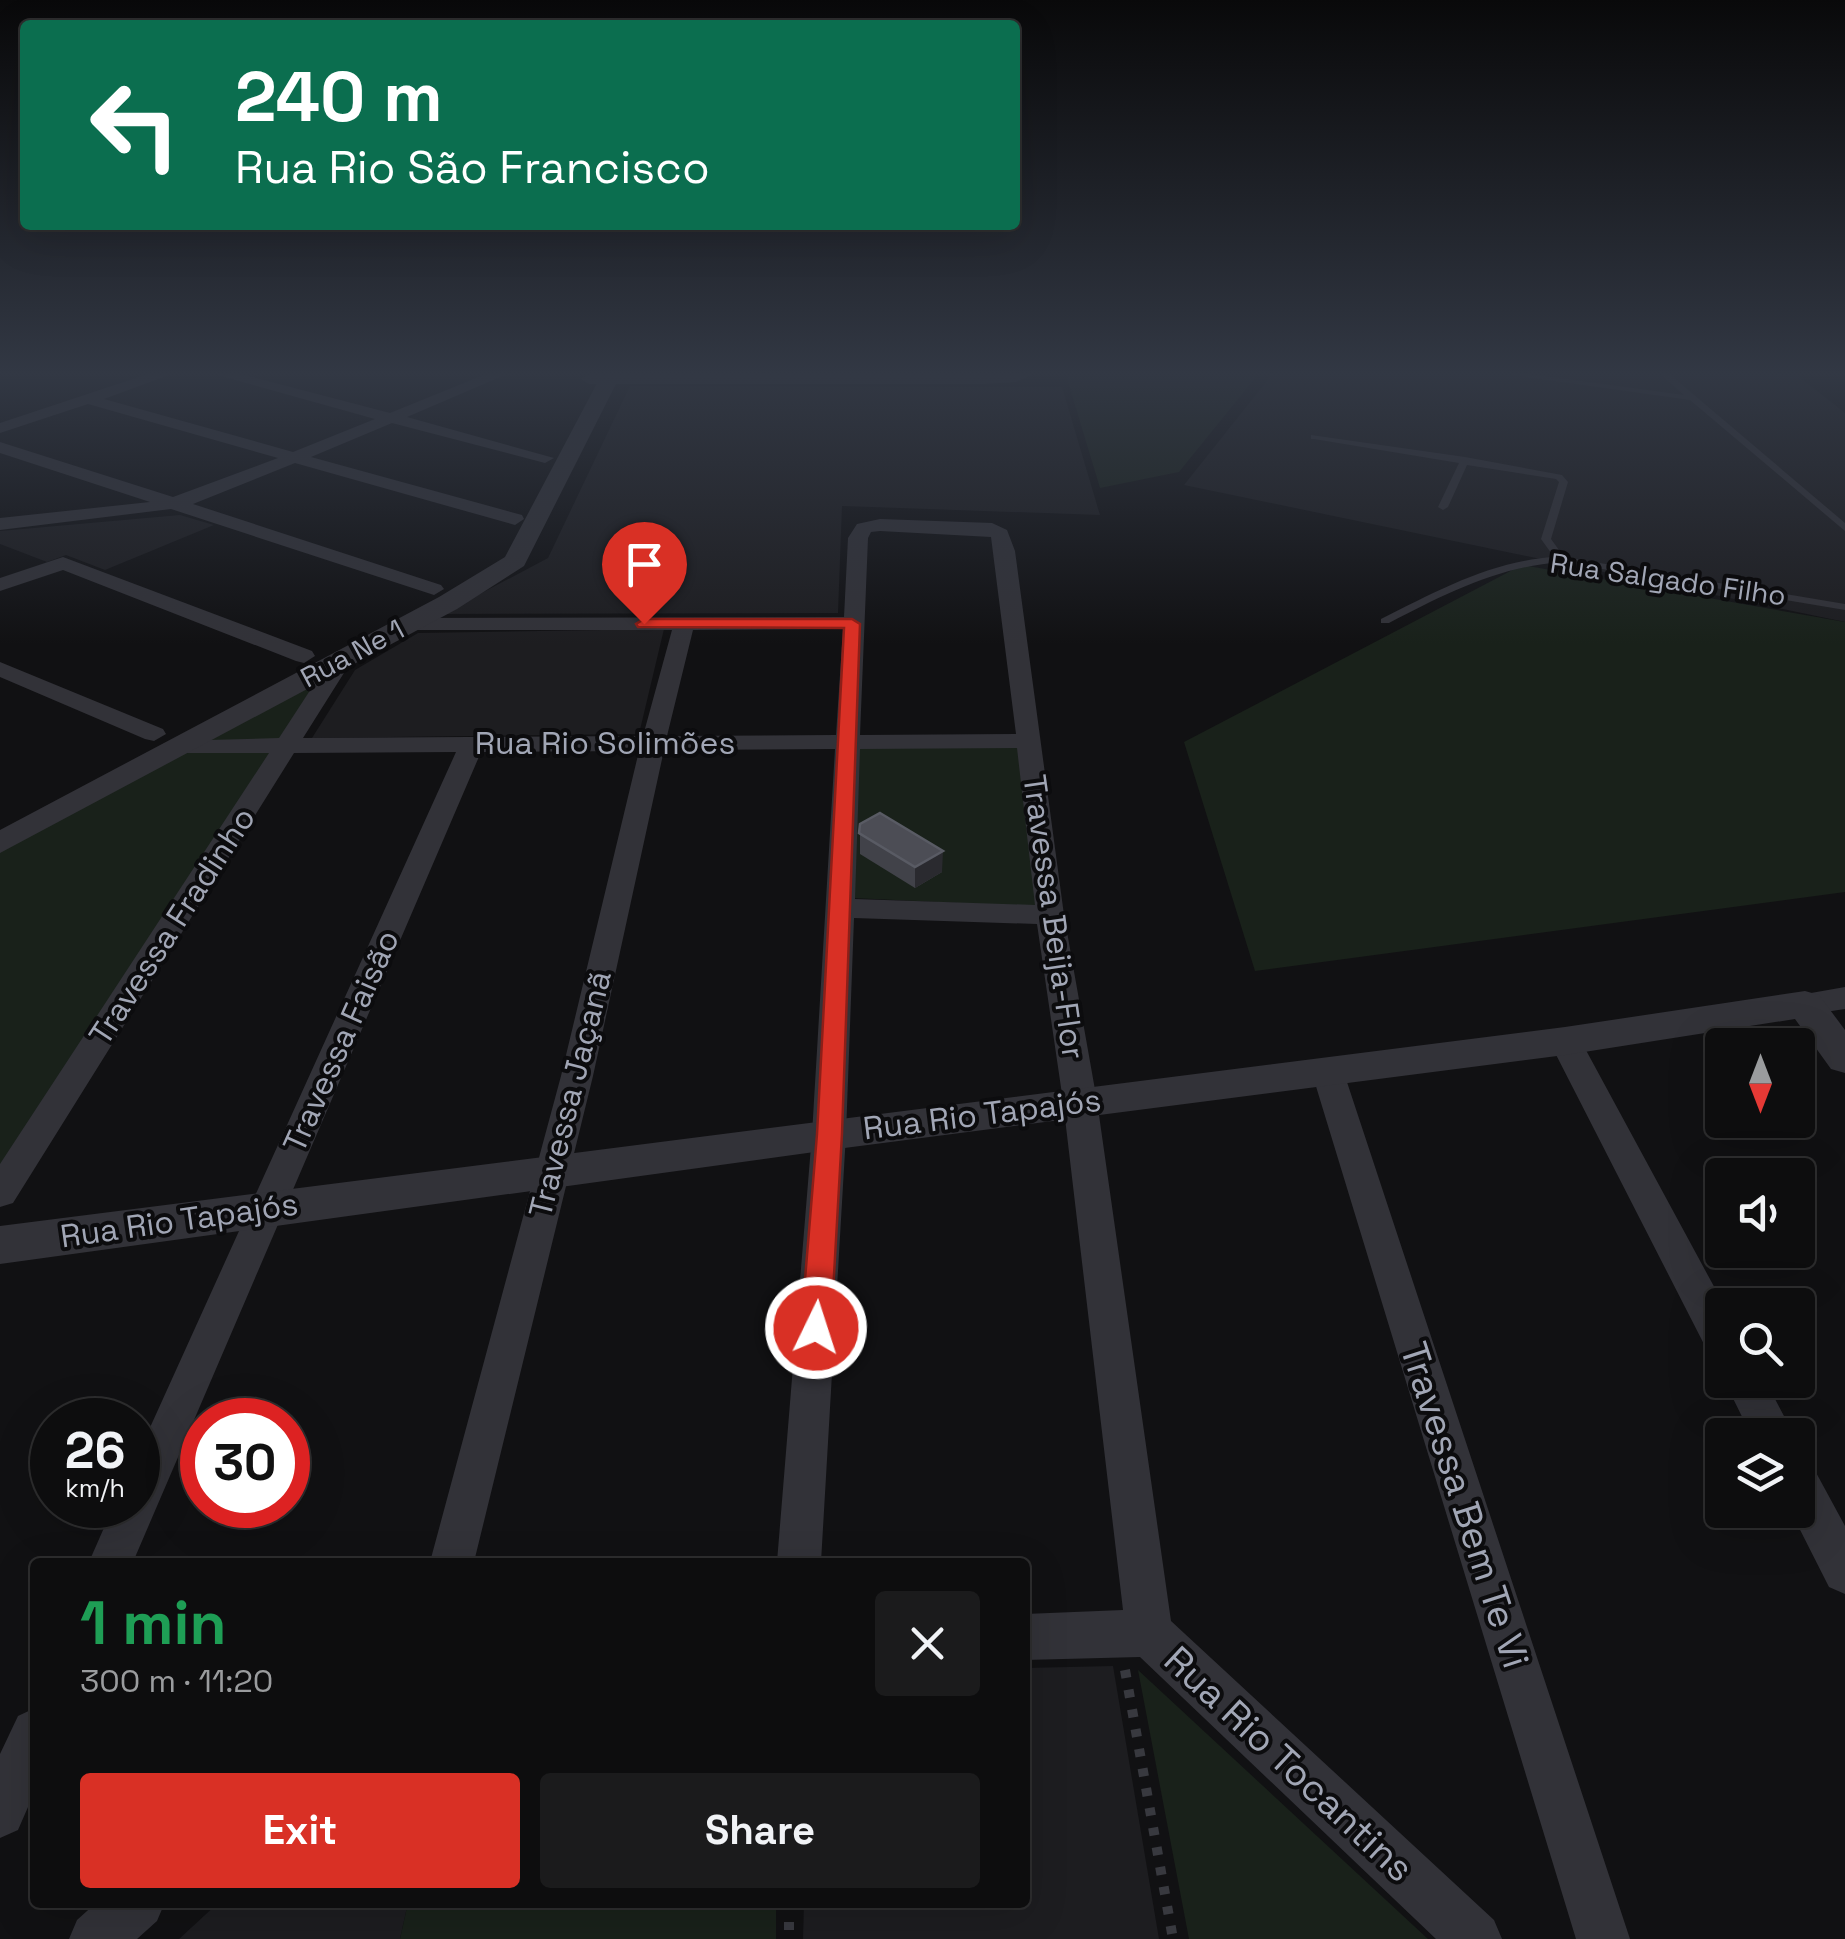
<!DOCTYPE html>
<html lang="en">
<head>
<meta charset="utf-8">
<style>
  :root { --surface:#0d0d0e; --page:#1b1b1c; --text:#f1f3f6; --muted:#9a9c9e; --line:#2d2d2e; --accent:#d93025 }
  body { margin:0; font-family:"Space Grotesk",sans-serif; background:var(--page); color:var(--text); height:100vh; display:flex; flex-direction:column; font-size:38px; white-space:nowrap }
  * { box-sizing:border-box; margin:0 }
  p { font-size:32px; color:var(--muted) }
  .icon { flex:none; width:55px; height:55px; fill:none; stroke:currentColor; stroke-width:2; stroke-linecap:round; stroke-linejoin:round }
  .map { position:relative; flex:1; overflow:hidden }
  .side { position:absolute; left:30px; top:1558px; width:1000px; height:350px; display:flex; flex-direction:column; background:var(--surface); border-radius:10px; box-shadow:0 10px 40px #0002,0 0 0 2px var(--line) }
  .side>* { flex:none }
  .banner { position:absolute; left:20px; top:20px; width:1000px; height:210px; border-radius:10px; box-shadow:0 10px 40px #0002,0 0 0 2px var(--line); background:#0b6e4f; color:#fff; overflow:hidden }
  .needle { width:65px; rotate:180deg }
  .controls { position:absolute; left:1705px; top:1028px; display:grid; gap:20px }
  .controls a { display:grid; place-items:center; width:110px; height:110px; border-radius:10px; background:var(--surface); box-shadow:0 10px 40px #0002,0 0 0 2px var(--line); font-size:50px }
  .speed { position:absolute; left:30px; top:1398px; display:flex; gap:20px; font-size:50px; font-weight:700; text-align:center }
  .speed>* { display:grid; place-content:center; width:130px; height:130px; border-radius:50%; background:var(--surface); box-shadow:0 10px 40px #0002,0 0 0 2px var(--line); line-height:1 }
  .speed small { font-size:25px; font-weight:400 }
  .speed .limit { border:15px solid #d22; background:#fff; color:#111 }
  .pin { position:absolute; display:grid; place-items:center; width:85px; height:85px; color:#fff; margin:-102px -42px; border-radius:50% 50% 50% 0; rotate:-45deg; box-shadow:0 0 10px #0007 }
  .pin .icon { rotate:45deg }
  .me { position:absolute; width:110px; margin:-55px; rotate:4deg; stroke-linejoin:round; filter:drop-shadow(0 0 8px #0008) }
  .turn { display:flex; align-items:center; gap:35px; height:210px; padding:0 50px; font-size:45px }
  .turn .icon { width:130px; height:130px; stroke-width:2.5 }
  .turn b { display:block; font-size:70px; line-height:85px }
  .round { display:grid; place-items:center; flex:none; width:105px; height:105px; border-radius:10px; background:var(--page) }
  .headline { display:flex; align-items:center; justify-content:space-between; height:170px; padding:0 50px }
  h1 { font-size:60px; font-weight:700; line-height:75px; color:#1e9e55 }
  .action { display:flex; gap:20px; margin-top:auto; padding:20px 50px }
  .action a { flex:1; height:115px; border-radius:10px; background:var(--accent); color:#fff; font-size:40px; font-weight:700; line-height:115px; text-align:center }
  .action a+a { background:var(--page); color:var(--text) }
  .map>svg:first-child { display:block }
  .built { fill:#1d1d20 }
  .green { fill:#19211a }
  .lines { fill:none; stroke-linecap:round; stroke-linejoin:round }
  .path { stroke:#38393f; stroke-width:10; stroke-dasharray:8 12; stroke-linecap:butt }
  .service { fill:#323238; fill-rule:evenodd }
  .minor { fill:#323238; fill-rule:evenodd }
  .tertiary { fill:#323238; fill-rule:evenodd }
  .wall { fill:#414249 }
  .shaded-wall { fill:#2a2a2f }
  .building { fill:#4c4d55; stroke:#595b64; stroke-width:2.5 }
  .route { fill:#d93025; stroke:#8d1f18; stroke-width:2.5 }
  .labels { text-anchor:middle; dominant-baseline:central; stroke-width:8; stroke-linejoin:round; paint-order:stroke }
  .far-street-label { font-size:28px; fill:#a1a6b5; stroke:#0c0c0e }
  .street-label { font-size:32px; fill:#a1a6b5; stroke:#0c0c0e }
  .near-street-label { font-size:38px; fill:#a1a6b5; stroke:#0c0c0e }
</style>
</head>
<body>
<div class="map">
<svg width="1845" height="1939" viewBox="0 0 1845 1939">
  <rect width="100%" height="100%" fill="#111113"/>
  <path class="built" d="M1274 372H1793L1845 413V622L1184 485Z
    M630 386 1062 387 1100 515 842 506 838 613 442 614 548 558Z
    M180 515 214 525 105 570 66 555 47 562 0 544V531Z
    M664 629 639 734 312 738 355 670 418 633Z
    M1113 1666 1159 1939H803L804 1903 1025 1902V1668Z
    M218 1903H408L400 1939H179Z"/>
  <path class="green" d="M1065 372H1260L1179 472 1100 488Z
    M1522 565 1845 622V892L1255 971 1184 742Z
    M321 674 0 1177V841Z
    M1030 739 1036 801 1056 855 1046 907 831 897 841 742Z
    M1138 1670 1428 1939H1189Z
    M408 1903H776V1939H400Z"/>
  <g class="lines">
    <path class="path" d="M1125 1670 1173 1939
      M789 1902V1939"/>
    <path class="service" d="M1491 372H1514L1684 395 1658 372H1667L1845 523V531L1690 400Z
      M1311 435 1465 457 1562 475 1568 482 1551 539 1564 557 1845 604V610L1561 562C1497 567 1445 594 1389 623H1381V619C1437 591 1491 561 1554 557L1541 539 1559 482 1556 479 1467 465 1448 507 1443 510 1438 507 1459 463 1314 439H1311Z"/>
    <path class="minor" d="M154 372H177L104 399 293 452 375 419 207 372H233L390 413 491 372H512L407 417 554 458 545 463 392 423 311 457 522 515 524 519 515 525 295 463 193 504 441 585 444 589 434 595 171 509 0 530V518L150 502 0 453V442L173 497 278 458 88 404 0 433V423Z
      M1038 372 1016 382 984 384H589L581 379 589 374Z
      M880 519 992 523 1007 530 1015 551 1064 915 1097 1101 1171 1621 1494 1920 1502 1939H1436L1140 1657 1025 1660V1614L1123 1610 1063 1101 1037 924 854 918 846 1134 821 1562H777L812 1134 835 749 664 750 593 1076 474 1562H430L561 1076 639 751 481 752 133 1562H89L114 1505H138V1454L456 752 294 753 13 1203 0 1207V1164L269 753H179L170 751 167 746 170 741 279 738 335 652 343 650 354 657 303 738 643 736 672 630H405L394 624 405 618 844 617 848 538 857 524ZM880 531 991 537 1016 734 860 735 868 538 871 532ZM843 629 836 735 667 736 693 630ZM1017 748 1035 905 855 899 860 749Z
      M63 557 312 651 315 656 304 663 296 661 63 570 0 591V578Z
      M0 662 163 729 166 734 154 741 145 739 0 677Z
      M1845 987V1009L1805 1015 1794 1012 1790 1004 1794 996Z
      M1565 1030 1576 1033 1581 1041 1724 1305 1722 1357 1708 1352 1549 1041 1554 1033Z
      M1327 1058 1338 1062 1343 1070 1630 1939H1576L1311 1070 1316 1062Z
      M1724 1380H1765L1794 1435H1751Z
      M1798 1461 1813 1467 1845 1526V1594L1829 1587 1790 1510H1798Z
      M35 1708V1791L18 1830 0 1838V1754L18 1716Z
      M97 1902H165L157 1921 137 1939H69L77 1920Z"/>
    <path class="tertiary" d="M603 372H622L524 566 457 609 0 853V830L439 597 505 557Z
      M1805 991 1819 995 1845 1030V1073L1831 1069 1795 1019 1565 1055 829 1150 0 1264V1226L1565 1027Z"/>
  </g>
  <path class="wall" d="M860 824 942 872 915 888 860 854Z"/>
  <path class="shaded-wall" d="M943 851 942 872 915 888V867Z"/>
  <path class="building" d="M880 813 943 851 915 867 859 833 860 824Z"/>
  <linearGradient id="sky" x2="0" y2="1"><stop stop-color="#09090a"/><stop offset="0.58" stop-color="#323844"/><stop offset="1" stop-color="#323844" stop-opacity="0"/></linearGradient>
  <rect width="1845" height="644" fill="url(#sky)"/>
  <path class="route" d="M644 619H852L860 624 842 1134 831 1328 826 1338 816 1341 805 1338 801 1328 817 1134 844 628 638 627 636 624Z"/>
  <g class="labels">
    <g class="far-street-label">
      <text transform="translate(1668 579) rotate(8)">Rua Salgado Filho</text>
      <text transform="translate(352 653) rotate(-28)">Rua Ne 1</text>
    </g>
    <g class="street-label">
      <text x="605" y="743">Rua Rio Solimões</text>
      <text transform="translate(1054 917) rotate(82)">Travessa Beija-Flor</text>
      <text transform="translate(172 926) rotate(-57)">Travessa Fradinho</text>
      <text transform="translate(341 1041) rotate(-66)">Travessa Faisão</text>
      <text transform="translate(570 1094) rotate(-76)">Travessa Jaçanã</text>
      <text transform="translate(982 1114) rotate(-7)">Rua Rio Tapajós</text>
      <text transform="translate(179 1220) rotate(-8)">Rua Rio Tapajós</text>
    </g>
    <g class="near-street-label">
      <text transform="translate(1465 1505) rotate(72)">Travessa Bem Te Vi</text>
      <text transform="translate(1289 1764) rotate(43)">Rua Rio Tocantins</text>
    </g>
  </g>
</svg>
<div class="controls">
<a><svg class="needle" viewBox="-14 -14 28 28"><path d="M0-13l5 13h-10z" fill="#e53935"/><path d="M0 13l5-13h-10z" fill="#9a9c9e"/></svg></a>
<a><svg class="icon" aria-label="sound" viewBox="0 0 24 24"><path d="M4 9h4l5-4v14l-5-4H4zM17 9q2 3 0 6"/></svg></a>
<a><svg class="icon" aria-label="search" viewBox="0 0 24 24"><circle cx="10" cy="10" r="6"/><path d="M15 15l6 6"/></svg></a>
<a><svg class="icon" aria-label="layers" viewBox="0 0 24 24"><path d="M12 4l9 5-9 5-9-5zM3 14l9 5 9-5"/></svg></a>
</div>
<div class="speed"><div>26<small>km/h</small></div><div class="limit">30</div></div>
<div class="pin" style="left:644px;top:624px;background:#d93025"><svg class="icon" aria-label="arrive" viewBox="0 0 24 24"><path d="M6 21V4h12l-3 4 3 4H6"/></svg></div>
<svg class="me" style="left:816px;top:1328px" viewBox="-20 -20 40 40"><circle r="17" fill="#d93025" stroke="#fff" stroke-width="3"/><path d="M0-11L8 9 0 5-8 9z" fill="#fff"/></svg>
<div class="banner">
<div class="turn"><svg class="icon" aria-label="left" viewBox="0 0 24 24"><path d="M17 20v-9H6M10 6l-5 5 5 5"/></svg><div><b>240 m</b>Rua Rio São Francisco</div></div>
</div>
<section class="side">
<div class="headline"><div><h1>1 min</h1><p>300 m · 11:20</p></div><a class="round"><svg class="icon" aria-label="close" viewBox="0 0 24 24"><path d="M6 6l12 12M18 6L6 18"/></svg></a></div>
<div class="action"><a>Exit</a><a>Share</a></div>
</section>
</div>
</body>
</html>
